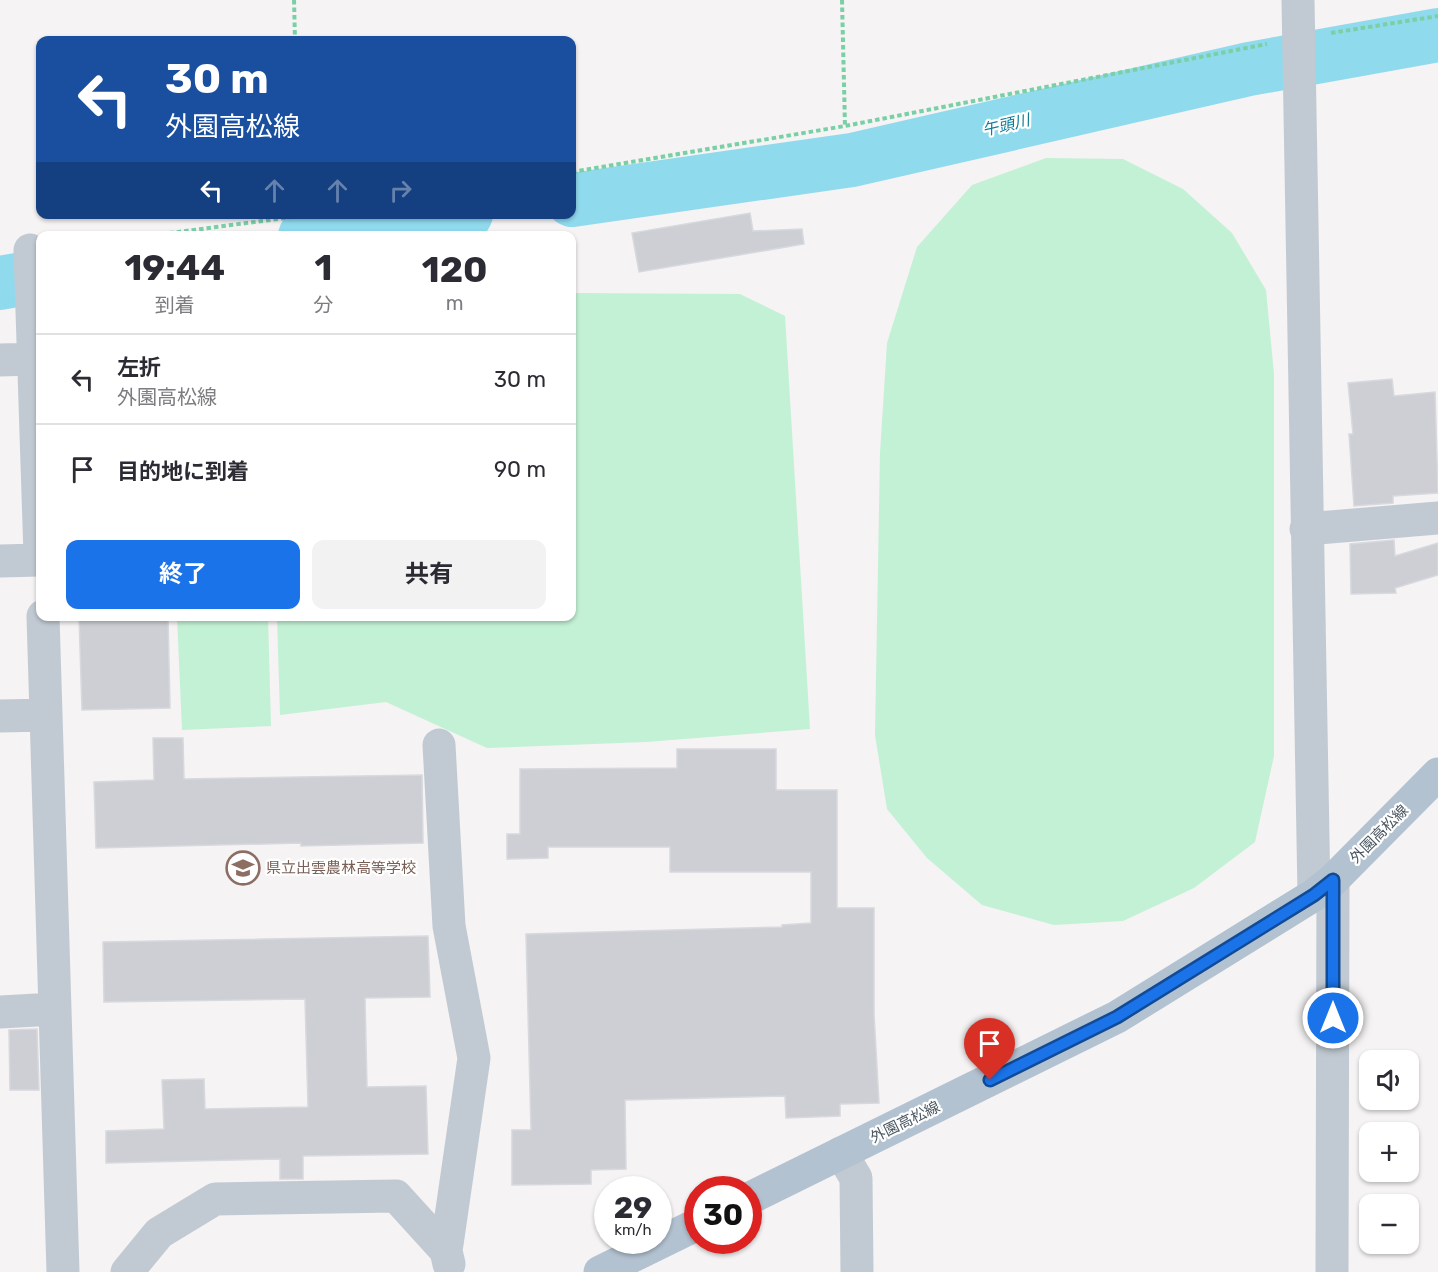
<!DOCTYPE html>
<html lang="ja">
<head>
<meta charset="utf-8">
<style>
  :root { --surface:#fff; --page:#f2f2f3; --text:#2b2b33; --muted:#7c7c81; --line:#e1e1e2; --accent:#1a73e8 }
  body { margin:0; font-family:Rubik,"Noto Sans JP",sans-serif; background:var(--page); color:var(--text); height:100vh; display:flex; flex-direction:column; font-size:22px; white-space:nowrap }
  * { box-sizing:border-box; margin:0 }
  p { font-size:20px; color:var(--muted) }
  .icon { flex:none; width:33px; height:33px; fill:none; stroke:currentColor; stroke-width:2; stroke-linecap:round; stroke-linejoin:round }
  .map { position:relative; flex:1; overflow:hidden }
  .details { position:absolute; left:36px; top:231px; width:540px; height:390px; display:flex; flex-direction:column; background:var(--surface); border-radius:12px; box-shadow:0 2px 4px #0004 }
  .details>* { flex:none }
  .top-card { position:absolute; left:36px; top:36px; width:540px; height:183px; border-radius:12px; box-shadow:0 2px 4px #0004; background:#1a4fa0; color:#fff; overflow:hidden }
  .controls { position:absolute; left:1359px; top:1050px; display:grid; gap:12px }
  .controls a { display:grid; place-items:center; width:60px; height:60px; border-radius:12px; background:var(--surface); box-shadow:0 2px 4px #0004; font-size:30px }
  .speed { position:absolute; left:594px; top:1176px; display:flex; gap:12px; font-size:30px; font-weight:700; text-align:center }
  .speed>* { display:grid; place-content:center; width:78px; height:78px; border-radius:50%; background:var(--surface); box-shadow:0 2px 4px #0004; line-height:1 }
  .speed small { font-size:15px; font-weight:400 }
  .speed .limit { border:9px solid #d22; background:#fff; color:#111 }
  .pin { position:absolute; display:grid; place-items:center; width:51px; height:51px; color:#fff; margin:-62px -26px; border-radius:50% 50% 50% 0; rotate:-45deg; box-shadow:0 0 6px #0007 }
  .pin .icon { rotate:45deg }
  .me { position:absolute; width:66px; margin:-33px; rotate:0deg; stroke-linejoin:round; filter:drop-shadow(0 0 4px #0008) }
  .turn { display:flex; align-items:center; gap:21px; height:126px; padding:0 30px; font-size:27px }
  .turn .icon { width:78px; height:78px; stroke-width:2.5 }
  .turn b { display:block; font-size:42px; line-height:51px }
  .lanes { display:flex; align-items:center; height:57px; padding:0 30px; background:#0003; justify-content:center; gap:30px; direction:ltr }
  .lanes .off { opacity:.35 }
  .eta { display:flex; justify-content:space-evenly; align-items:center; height:102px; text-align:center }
  .eta b { font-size:36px; font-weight:700; line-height:42px }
  .button { display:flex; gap:12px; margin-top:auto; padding:12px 30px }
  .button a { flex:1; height:69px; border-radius:12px; background:var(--accent); color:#fff; font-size:24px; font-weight:700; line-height:69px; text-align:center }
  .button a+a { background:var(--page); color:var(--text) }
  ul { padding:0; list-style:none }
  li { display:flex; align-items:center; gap:18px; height:90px; padding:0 30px; border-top:2px solid var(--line) }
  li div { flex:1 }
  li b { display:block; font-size:22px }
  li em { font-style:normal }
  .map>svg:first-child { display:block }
  .green { fill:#c3f1d5 }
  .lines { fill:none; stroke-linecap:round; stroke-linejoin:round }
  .river { stroke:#90daee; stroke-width:54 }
  .building { fill:#cdcfd5; stroke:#d7d9de; stroke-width:1.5 }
  .path { stroke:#7ad0a6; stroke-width:4; stroke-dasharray:4.5 3; stroke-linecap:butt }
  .minor { stroke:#c1cad2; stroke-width:33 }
  .major { stroke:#b3c2d1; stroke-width:33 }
  .route-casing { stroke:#114b97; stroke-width:15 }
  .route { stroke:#1a73e8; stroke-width:10 }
  .labels { text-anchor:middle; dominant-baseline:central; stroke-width:4.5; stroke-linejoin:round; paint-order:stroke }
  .street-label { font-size:15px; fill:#4a5661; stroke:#fff }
  .education-label { font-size:15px; fill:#785e54; stroke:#fff; text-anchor:start }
  .water-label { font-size:16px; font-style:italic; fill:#0c7c9b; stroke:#fff }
</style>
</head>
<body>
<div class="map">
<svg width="1438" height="1272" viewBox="0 0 1438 1272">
  <rect width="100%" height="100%" fill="#f5f3f3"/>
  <path class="green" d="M1046 158 1123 159 1183 189 1232 233 1266 290 1274 374V756L1255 842 1194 888 1123 921 1054 925 982 905 927 858 887 809 875 735 880 453 887 343 917 247 972 185Z
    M572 293 740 294 785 316 810 729 646 742 487 748 386 702 280 715 277 617 572 616Z
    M177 617H268L271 726 182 730Z"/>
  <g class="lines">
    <path class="river" d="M572 200 852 160 1249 69 1438 35
      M305 236 466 214
      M0 283 40 276"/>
  </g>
  <path class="building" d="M750 213 753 231 802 229 804 244 639 272 632 233Z
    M1392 379 1394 396 1435 392 1438 493 1393 496V503L1354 506 1349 434H1353L1348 383Z
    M1394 540 1395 556 1438 543V575L1395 588 1396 593 1351 594 1350 544Z
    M79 616H168L170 708 82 710Z
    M153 738H183L184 779 422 775 423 843 301 846V843L96 848 94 782 154 780Z
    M677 749H776V790H837V908H874V1014L879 1103 840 1104V1116L786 1118 785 1096 625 1100 626 1169 591 1170V1184L512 1185V1130H531L526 934 782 927V925L811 923V872H670V847H548V858L507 859V834H520V769L677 768Z
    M428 936 430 997 365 998 367 1087 426 1086 428 1154 303 1156V1179H280V1159L106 1163V1131L164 1129 162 1080 204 1079 205 1109 308 1107 305 999 104 1002 103 942Z
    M37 1029 39 1090H10L9 1030Z"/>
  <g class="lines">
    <path class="path" d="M294 0 295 40
      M842 0 845 126
      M1331 33 1438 16
      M572 172 845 126 1267 44
      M147 236 316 214"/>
    <path class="minor" d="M1298 0 1314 895
      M30 250 40 555
      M0 360 34 359
      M1306 529 1438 518
      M0 561 40 560
      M43 616 63 1272
      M0 716 46 715
      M439 745 449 926 474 1058 446 1251
      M0 1012 55 1009
      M841 1153 856 1178 857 1272
      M127 1272 159 1233 215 1199 396 1196 446 1251 449 1264
      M1332 1272 1333 880"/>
    <path class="major" d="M748 1199 1117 1017 1314 895 1333 880 1438 774
      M600 1272 698 1224"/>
  </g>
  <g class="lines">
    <defs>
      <path id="route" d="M990 1080 1117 1017 1314 895 1333 880V1018"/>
    </defs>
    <use href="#route" class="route-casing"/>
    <use href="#route" class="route"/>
  </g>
  <defs>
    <symbol id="school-ring" viewBox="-11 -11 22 22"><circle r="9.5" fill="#fff" stroke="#8d6e63" stroke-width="1.5"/><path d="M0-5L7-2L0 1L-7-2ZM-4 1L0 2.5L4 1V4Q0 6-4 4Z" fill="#8d6e63"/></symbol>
  </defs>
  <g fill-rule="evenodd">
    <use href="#school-ring" x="224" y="849" width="38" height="38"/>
  </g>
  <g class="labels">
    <g class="street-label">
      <text transform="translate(1379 834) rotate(-45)">外園高松線</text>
      <text transform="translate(905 1122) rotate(-26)">外園高松線</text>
    </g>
    <g class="education-label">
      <text x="266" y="868">県立出雲農林高等学校</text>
    </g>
    <g class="water-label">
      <text transform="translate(1006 125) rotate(-13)">午頭川</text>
    </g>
  </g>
</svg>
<div class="controls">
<a><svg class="icon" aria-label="sound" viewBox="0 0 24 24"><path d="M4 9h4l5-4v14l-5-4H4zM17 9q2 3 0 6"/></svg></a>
<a>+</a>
<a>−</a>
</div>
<div class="speed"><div>29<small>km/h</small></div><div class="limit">30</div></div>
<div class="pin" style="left:990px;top:1080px;background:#d93025"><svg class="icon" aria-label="arrive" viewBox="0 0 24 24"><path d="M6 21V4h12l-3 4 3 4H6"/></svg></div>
<svg class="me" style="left:1333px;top:1018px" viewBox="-20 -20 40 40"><circle r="17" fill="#1a73e8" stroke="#fff" stroke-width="3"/><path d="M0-11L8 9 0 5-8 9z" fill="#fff"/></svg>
<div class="top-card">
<div class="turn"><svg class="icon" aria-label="left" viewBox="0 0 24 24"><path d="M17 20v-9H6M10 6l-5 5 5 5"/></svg><div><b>30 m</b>外園高松線</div></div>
<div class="lanes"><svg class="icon" aria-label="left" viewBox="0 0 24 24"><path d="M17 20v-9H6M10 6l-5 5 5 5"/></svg><svg class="icon off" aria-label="ahead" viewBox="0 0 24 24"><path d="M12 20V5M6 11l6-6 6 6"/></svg><svg class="icon off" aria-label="ahead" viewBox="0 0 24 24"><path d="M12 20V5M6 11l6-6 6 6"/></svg><svg class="icon off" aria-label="right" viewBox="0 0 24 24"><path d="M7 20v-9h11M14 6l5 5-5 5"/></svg></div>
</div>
<section class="details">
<div class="eta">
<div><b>19:44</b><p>到着</p></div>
<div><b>1</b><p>分</p></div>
<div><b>120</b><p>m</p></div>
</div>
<ul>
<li><svg class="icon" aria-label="left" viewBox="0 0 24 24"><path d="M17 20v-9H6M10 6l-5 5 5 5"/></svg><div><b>左折</b><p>外園高松線</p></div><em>30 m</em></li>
<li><svg class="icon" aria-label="arrive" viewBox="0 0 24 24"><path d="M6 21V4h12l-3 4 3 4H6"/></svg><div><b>目的地に到着</b></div><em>90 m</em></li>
</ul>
<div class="button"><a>終了</a><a>共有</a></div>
</section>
</div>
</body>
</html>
